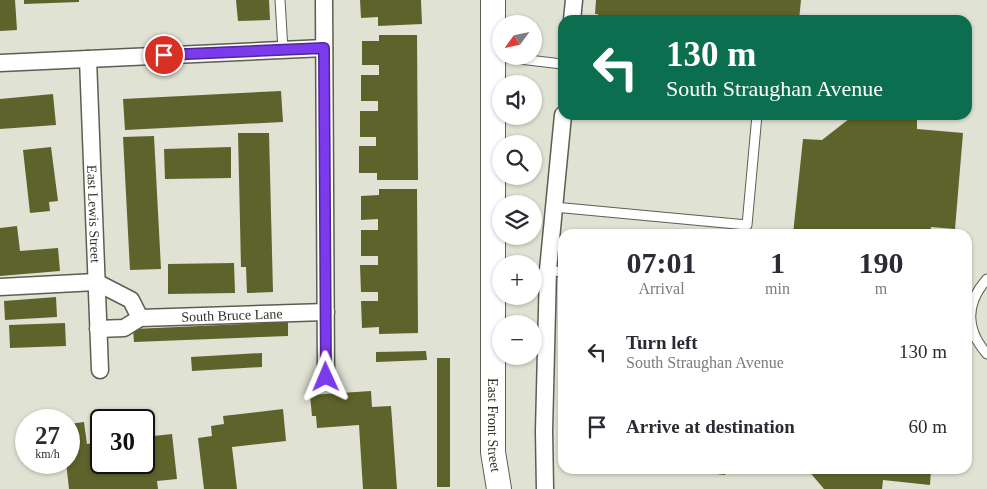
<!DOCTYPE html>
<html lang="en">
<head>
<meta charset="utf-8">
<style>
  :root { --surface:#fff; --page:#f2f2f3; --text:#2b2b33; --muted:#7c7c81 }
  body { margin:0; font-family:Georgia,serif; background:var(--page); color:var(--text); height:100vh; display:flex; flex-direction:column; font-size:19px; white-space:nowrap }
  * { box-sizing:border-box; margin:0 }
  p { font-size:16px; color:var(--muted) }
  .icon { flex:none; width:28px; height:28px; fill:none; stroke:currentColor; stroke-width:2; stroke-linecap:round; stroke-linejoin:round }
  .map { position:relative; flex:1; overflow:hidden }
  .side { position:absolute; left:558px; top:229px; width:414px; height:245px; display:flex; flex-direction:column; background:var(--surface); border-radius:15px; box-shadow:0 1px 4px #0004 }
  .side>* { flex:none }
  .hud { position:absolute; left:558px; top:15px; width:414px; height:105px; border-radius:15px; box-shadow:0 1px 4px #0004; background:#0b6e4f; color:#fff; overflow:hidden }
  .needle { width:32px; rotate:237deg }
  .tools { position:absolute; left:492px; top:15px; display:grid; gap:10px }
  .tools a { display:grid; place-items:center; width:50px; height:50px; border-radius:50%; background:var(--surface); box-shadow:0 1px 4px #0004; font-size:25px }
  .speed { position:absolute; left:15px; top:409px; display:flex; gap:10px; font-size:25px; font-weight:700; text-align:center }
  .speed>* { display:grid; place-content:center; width:65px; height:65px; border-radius:50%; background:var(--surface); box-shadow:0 1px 4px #0004; line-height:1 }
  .speed small { font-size:12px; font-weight:400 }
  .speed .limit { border:2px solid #111; border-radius:8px; background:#fff; color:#111 }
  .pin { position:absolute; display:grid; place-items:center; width:42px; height:42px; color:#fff; margin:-21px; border:2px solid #fff; border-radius:50%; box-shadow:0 1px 5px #0007 }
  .me { position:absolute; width:55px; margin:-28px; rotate:359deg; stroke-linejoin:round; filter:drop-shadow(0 0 4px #0008) }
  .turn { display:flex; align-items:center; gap:18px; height:105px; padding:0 25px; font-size:22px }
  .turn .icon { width:65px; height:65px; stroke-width:2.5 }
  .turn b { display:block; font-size:35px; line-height:42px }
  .eta { display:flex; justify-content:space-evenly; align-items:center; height:85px; text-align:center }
  .eta b { font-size:30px; font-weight:700; line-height:35px }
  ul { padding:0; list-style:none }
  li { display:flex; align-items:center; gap:15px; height:75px; padding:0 25px }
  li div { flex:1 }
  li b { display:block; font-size:19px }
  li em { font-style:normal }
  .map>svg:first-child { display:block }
  .building { fill:#5e632b }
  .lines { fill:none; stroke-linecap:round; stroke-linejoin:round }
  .lane-casing { stroke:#5d5e52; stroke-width:11 }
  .street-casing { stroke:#5d5e52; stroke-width:19 }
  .secondary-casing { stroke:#5d5e52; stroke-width:26 }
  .lane { stroke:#fff; stroke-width:9 }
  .street { stroke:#fff; stroke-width:16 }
  .secondary { stroke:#fff; stroke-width:24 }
  .route-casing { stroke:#51269a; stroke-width:12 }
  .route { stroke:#7c3aed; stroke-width:9 }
  .labels { text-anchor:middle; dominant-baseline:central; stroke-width:5; stroke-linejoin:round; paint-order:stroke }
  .street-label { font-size:14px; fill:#31322d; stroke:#e0e2d4 }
</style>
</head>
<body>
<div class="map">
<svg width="987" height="489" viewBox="0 0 987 489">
  <rect width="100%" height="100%" fill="#e0e2d4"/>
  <path class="building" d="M0 0H15L17 30 0 31Z
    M24 0H79V2L24 4Z
    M236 0H269L270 20 238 21Z
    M360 0H421L422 24 378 26V17L361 18Z
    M596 0H801L799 20H597L598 14H595Z
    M379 35H417L418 180H377V173H359V146H376V137H360V111H378V101H361V75H379V65H362V41H379Z
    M281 91 283 122 125 130 123 99Z
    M53 94 56 125 0 129V99Z
    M854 115H917V129L963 133 955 229 931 227 930 234H793L803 139 822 140Z
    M238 133H269L273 292 247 293 246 267H241Z
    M154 136 161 269 130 270 123 137Z
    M51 147 58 201 49 202 50 211 30 213 23 150Z
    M231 147V178L165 179 164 149Z
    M379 189H417L418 333 379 334V327L362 328 361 301H378V292H361L360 265H378V256H361V230H378V219L361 220V196L379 195Z
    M17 226 20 251 58 248 60 271 0 276V228Z
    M234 263 235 293 168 294V264Z
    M56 297 57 317 5 320 4 301Z
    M288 322V336L134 342 133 329Z
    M65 323 66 346 10 348 9 325Z
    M426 351 427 360 376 362V352Z
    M262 353V367L192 371 191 357Z
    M437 358H450V487H437Z
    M371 391 372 407 391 406 397 489H363L359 425 317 428 316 416H312L310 395Z
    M283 409 286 441 232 447 237 489H204L198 438 212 436 211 426 224 424 223 416Z
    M84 422 87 444 101 442V462H144V437L172 434 177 479 157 481 158 489H69L66 462H69V424Z
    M681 469H726L725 475 681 470Z
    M807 469H931L930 485 883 480 882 489H824Z"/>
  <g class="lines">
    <defs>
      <path id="lane" d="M280 0 283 50
        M494 56 562 64
        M554 207 747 225 757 115
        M548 270 562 272
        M987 279C965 304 965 329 987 354"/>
      <g id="street">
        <path d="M324 0 326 377"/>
        <path d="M572 20 574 0"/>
        <path id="s1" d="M88 59 100 370"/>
        <path d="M0 63 324 48"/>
        <path d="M0 287 96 282 131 300 140 318 124 328 98 329"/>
        <path id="s2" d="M140 318 326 312"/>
        <path d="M545 489 544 431 548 270 563 115"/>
      </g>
      <g id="secondary">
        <path id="s3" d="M493 0V452L499 489"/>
      </g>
    </defs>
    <use href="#lane" class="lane-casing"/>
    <use href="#street" class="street-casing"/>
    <use href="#secondary" class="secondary-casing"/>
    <use href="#lane" class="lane"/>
    <use href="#street" class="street"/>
    <use href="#secondary" class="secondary"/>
  </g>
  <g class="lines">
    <defs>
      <path id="route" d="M164 55 324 48 326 377"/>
    </defs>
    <use href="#route" class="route-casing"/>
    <use href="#route" class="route"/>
  </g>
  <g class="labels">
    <g class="street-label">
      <text stroke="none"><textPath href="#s1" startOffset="155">East Lewis Street</textPath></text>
      <text stroke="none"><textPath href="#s2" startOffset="92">South Bruce Lane</textPath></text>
      <text stroke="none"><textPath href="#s3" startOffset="425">East Front Street</textPath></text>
    </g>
  </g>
</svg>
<div class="tools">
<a><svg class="needle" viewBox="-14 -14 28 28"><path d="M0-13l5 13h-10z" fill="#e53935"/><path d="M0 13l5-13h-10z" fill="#7c7c81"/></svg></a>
<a><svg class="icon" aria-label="sound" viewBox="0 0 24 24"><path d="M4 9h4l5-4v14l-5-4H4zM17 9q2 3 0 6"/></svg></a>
<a><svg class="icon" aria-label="search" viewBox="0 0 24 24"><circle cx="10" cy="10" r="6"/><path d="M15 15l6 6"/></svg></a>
<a><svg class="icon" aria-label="layers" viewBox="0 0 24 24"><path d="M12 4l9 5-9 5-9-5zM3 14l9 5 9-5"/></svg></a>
<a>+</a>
<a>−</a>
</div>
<div class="speed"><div>27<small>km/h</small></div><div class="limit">30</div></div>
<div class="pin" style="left:164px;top:55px;background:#d93025"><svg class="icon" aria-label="arrive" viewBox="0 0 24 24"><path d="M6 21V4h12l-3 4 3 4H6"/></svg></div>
<svg class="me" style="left:326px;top:377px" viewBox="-20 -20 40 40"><path d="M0-17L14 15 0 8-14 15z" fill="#7c3aed" stroke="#fff" stroke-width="4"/></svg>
<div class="hud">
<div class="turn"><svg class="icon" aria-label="left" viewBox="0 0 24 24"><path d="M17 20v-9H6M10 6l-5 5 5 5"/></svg><div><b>130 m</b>South Straughan Avenue</div></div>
</div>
<section class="side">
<div class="eta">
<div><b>07:01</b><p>Arrival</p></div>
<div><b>1</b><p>min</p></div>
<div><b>190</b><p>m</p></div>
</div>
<ul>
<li><svg class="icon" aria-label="left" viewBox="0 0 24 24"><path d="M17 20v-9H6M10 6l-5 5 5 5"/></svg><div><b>Turn left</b><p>South Straughan Avenue</p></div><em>130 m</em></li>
<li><svg class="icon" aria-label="arrive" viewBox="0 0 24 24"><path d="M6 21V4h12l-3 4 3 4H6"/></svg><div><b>Arrive at destination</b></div><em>60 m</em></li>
</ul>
</section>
</div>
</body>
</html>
